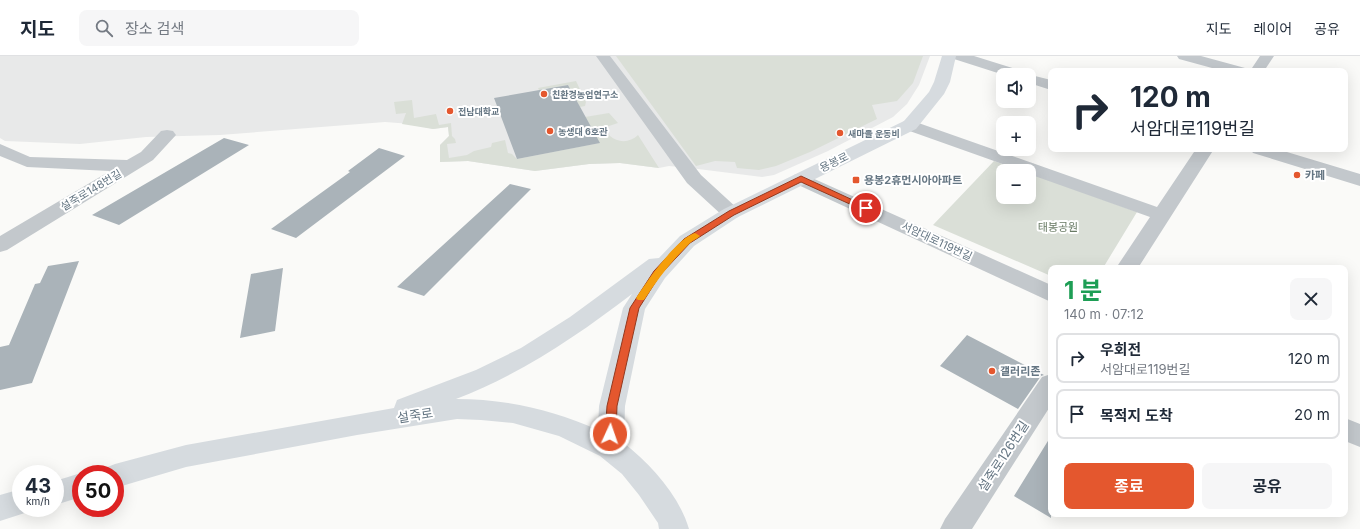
<!DOCTYPE html>
<html lang="ko">
<head>
<meta charset="utf-8">
<style>
  :root { --surface:#fff; --page:#f6f6f7; --text:#1f2937; --muted:#747a83; --line:#e0e1e3; --accent:#e4572e }
  body { margin:0; font-family:Inter,"Noto Sans KR",sans-serif; background:var(--page); color:var(--text); height:100vh; display:flex; flex-direction:column; font-size:15px; white-space:nowrap }
  * { box-sizing:border-box; margin:0 }
  p { font-size:13px; color:var(--muted) }
  .icon { flex:none; width:22px; height:22px; fill:none; stroke:currentColor; stroke-width:2; stroke-linecap:round; stroke-linejoin:round }
  .map { position:relative; flex:1; overflow:hidden }
  .sheet { position:absolute; left:1048px; top:209px; width:300px; height:252px; display:flex; flex-direction:column; background:var(--surface); border-radius:8px; box-shadow:0 4px 16px #0002 }
  .sheet>* { flex:none }
  .hud { position:absolute; left:1048px; top:12px; width:300px; height:84px; border-radius:8px; box-shadow:0 4px 16px #0002; background:#fff; color:var(--text); overflow:hidden }
  .tools { position:absolute; left:996px; top:12px; display:grid; gap:8px }
  .tools a { display:grid; place-items:center; width:40px; height:40px; border-radius:8px; background:var(--surface); box-shadow:0 4px 16px #0002; font-size:20px }
  .speed { position:absolute; left:12px; top:409px; display:flex; gap:8px; font-size:20px; font-weight:700; text-align:center }
  .speed>* { display:grid; place-content:center; width:52px; height:52px; border-radius:50%; background:var(--surface); box-shadow:0 4px 16px #0002; line-height:1 }
  .speed small { font-size:10px; font-weight:400 }
  .speed .limit { border:6px solid #d22; background:#fff; color:#111 }
  .pin { position:absolute; display:grid; place-items:center; width:34px; height:34px; color:#fff; margin:-17px; border:2px solid #fff; border-radius:50%; box-shadow:0 1px 4px #0007 }
  .me { position:absolute; width:44px; margin:-22px; rotate:3deg; stroke-linejoin:round; filter:drop-shadow(0 0 3px #0008) }
  .turn { display:flex; align-items:center; gap:14px; height:84px; padding:0 16px; font-size:18px }
  .turn .icon { width:52px; height:52px; stroke-width:2.5 }
  .turn b { display:block; font-size:28px; line-height:34px }
  .round { display:grid; place-items:center; flex:none; width:42px; height:42px; border-radius:8px; background:var(--page) }
  .overview { display:flex; align-items:center; justify-content:space-between; height:68px; padding:0 16px }
  h1 { font-size:24px; font-weight:700; line-height:30px; color:#1e9e55 }
  .primary-button { display:flex; gap:8px; margin-top:auto; padding:8px 16px }
  .primary-button a { flex:1; height:46px; border-radius:8px; background:var(--accent); color:#fff; font-size:16px; font-weight:700; line-height:46px; text-align:center }
  .primary-button a+a { background:var(--page); color:var(--text) }
  ul { padding:0; list-style:none }
  li { display:flex; align-items:center; gap:12px; height:50px; margin:0 8px 6px; padding:0 8px; border:2px solid var(--line); border-radius:8px }
  li div { flex:1 }
  li b { display:block; font-size:15px }
  li em { font-style:normal }
  header { display:flex; align-items:center; gap:24px; box-sizing:border-box; height:56px; padding:0 20px; background:var(--surface); border-bottom:1px solid var(--line) }
  header strong { font-size:19px }
  nav { display:flex; gap:22px; margin-inline-start:auto; font-size:14px }
  .search { width:280px; height:36px; background:var(--page); display:flex; align-items:center; gap:10px; box-sizing:border-box; padding:0 14px; border-radius:8px; color:var(--muted); font-size:15px }
  .map>svg:first-child { display:block }
  .built { fill:#e8e9e9 }
  .green { fill:#dadfd7 }
  .building { fill:#aab3b9 }
  .lines { fill:none; stroke-linecap:round; stroke-linejoin:round }
  .minor { fill:#c3c8cc; fill-rule:evenodd }
  .secondary { fill:#d6dbdf; fill-rule:evenodd }
  .route { fill:#e4572e; stroke:#94391e }
  .slow { fill:#f59e0b }
  .poi-dot { fill:#e4572e; stroke:#fff; stroke-width:1.5 }
  .labels { text-anchor:middle; dominant-baseline:central; stroke-width:4; stroke-linejoin:round; paint-order:stroke }
  .far-poi-label { font-size:9px; font-weight:bold; fill:#657683; stroke:#fff; text-anchor:start }
  .street-label { font-size:11px; fill:#657683; stroke:#fff }
  .poi-label { font-size:11px; font-weight:bold; fill:#657683; stroke:#fff; text-anchor:start }
  .park-label { font-size:11px; fill:#687a64; stroke:#fff }
  .near-street-label { font-size:13px; fill:#657683; stroke:#fff }
</style>
</head>
<body>
<header>
<strong>지도</strong>
<div class="search"><svg class="icon" aria-label="search" viewBox="0 0 24 24"><circle cx="10" cy="10" r="6"/><path d="M15 15l6 6"/></svg>장소 검색</div>
<nav><a>지도</a><a>레이어</a><a>공유</a></nav>
</header>
<div class="map">
<svg width="1360" height="473" viewBox="0 0 1360 473">
  <rect width="100%" height="100%" fill="#fafaf8"/>
  <path class="built" d="M0 0H930L919 29 907 48 893 61 828 95 774 119 762 121 690 112 669 110 659 112 620 107 589 108 535 115 468 105 440 106V89L449 80 448 71 433 73 411 68 385 66 220 79 146 81 80 88 5 85 0 82Z"/>
  <path class="green" d="M616 0H923L913 27 897 45 872 49 877 63 810 96 776 110 759 114 737 112 735 106 715 105 696 110Z
    M576 25 586 46 585 50 580 51 568 29 539 34 538 32Z
    M412 44 414 62 436 58 439 69 451 67 452 80 455 83 456 87 447 88 449 102 467 99 474 95 491 91 492 87 505 84 508 97 512 98 517 103 599 87 585 61 609 57 618 67 609 70 607 75 610 80C618 87 630 87 638 79L659 112 620 107 589 108 535 115 468 105 440 106V89L449 80 448 71 433 73 402 68 406 57 396 58 394 46Z
    M994 105 1023 115H1003V141H1029V117L1137 156 1103 212H1051V220L933 169Z"/>
  <path class="building" d="M568 29 600 87 517 103 494 42Z
    M224 82 249 89 119 169 92 159Z
    M379 92 405 100 296 182 271 173 350 116 348 115Z
    M510 128 531 133 424 240 397 231Z
    M79 205 32 327 0 334V291L9 289 35 228 40 227 48 210Z
    M283 212 275 275 240 282 251 218Z
    M967 279 1044 319 1041 320 1018 353 940 310Z
    M1051 380V462L1014 440Z"/>
  <g class="lines">
    <path class="minor" d="M596 0H610L701 119 738 153 741 157 738 161 731 163 724 161 687 127Z
      M952 0H974L1025 16 1027 18 1051 24V34L1029 27V19H1004L954 3Z
      M1177 0H1201L1245 12 1247 15H1223L1179 3Z
      M1260 0H1274L1264 15H1250Z
      M910 64 1157 151 1196 93H1214L1138 212H1116L1150 161 1029 118V115H1022L904 73 902 69 904 65Z
      M167 74 173 75 176 79 153 104 7 194 0 196V180L110 115 27 111 0 100V88L30 101 127 104 141 96 161 75Z
      M1250 93H1277L1360 118V130L1253 97Z
      M801 117 1051 229V246L794 127 792 123 794 119Z
      M1051 318V349L972 473H940L945 463 1042 321Z
      M1345 362 1360 368V391L1345 385Z"/>
    <path class="secondary" d="M942 0H956L950 26 944 38 916 73 738 161 694 190 665 222 645 253 625 350 624 387C651 409 679 439 689 473H659L658 467 639 439 622 418 600 400 559 380 513 367 481 364 457 363 357 379 186 411 115 432V418H102L105 412 115 408 186 389 394 352 397 344 476 314 521 292 570 261 649 203 659 202 680 180 724 153 904 65 929 36 934 26ZM632 238 623 252 599 350 598 374C553 354 506 343 456 343 521 318 577 280 632 238Z
      M81 417 84 418H81V441L55 449V425Z
      M21 433V452H33L31 455 0 465V439Z"/>
  </g>
  <path class="route" d="M801 120 870 152 863 154 801 126 734 159 690 187 660 219 639 252 617 350 616 378 614 382H607L605 378 607 350 630 252 654 215 684 183 729 155Z"/>
  <path class="slow" d="M695 177 700 180C697 183 693 184 690 187 672 204 657 224 644 244H638L636 242C647 225 677 182 695 177Z"/>
  <g class="poi-dot">
    <circle cx="544" cy="38" r="4"/>
    <circle cx="450" cy="55" r="4"/>
    <circle cx="550" cy="75" r="4"/>
    <circle cx="840" cy="77" r="4"/>
    <circle cx="1297" cy="119" r="4"/>
    <rect x="852" y="120" width="8" height="8" rx="2"/>
    <circle cx="992" cy="315" r="4"/>
  </g>
  <g class="labels">
    <g class="far-poi-label">
      <text x="552" y="38">친환경농업연구소</text>
      <text x="458" y="55">전남대학교</text>
      <text x="558" y="75">농생대 6호관</text>
      <text x="848" y="77">새마을 운동비</text>
    </g>
    <g class="street-label">
      <text transform="translate(834 106) rotate(-26)">용봉로</text>
      <text transform="translate(91 134) rotate(-31)">설죽로148번길</text>
      <text transform="translate(937 185) rotate(25)">서암대로119번길</text>
    </g>
    <g class="poi-label">
      <text x="1305" y="119">카페</text>
      <text x="864" y="124">용봉2휴먼시아아파트</text>
      <text x="1000" y="315">갤러리존</text>
    </g>
    <g class="park-label">
      <text x="1058" y="171">태봉공원</text>
    </g>
    <g class="near-street-label">
      <text transform="translate(415 359) rotate(-9)">설죽로</text>
      <text transform="translate(1003 400) rotate(-57)">설죽로126번길</text>
    </g>
  </g>
</svg>
<div class="tools">
<a><svg class="icon" aria-label="sound" viewBox="0 0 24 24"><path d="M4 9h4l5-4v14l-5-4H4zM17 9q2 3 0 6"/></svg></a>
<a>+</a>
<a>−</a>
</div>
<div class="speed"><div>43<small>km/h</small></div><div class="limit">50</div></div>
<div class="pin" style="left:866px;top:152px;background:#d93025"><svg class="icon" aria-label="arrive" viewBox="0 0 24 24"><path d="M6 21V4h12l-3 4 3 4H6"/></svg></div>
<svg class="me" style="left:610px;top:378px" viewBox="-20 -20 40 40"><circle r="17" fill="#e4572e" stroke="#fff" stroke-width="3"/><path d="M0-11L8 9 0 5-8 9z" fill="#fff"/></svg>
<div class="hud">
<div class="turn"><svg class="icon" aria-label="right" viewBox="0 0 24 24"><path d="M7 20v-9h11M14 6l5 5-5 5"/></svg><div><b>120 m</b>서암대로119번길</div></div>
</div>
<section class="sheet">
<div class="overview"><div><h1>1 분</h1><p>140 m · 07:12</p></div><a class="round"><svg class="icon" aria-label="close" viewBox="0 0 24 24"><path d="M6 6l12 12M18 6L6 18"/></svg></a></div>
<ul>
<li><svg class="icon" aria-label="right" viewBox="0 0 24 24"><path d="M7 20v-9h11M14 6l5 5-5 5"/></svg><div><b>우회전</b><p>서암대로119번길</p></div><em>120 m</em></li>
<li><svg class="icon" aria-label="arrive" viewBox="0 0 24 24"><path d="M6 21V4h12l-3 4 3 4H6"/></svg><div><b>목적지 도착</b></div><em>20 m</em></li>
</ul>
<div class="primary-button"><a>종료</a><a>공유</a></div>
</section>
</div>
</body>
</html>
